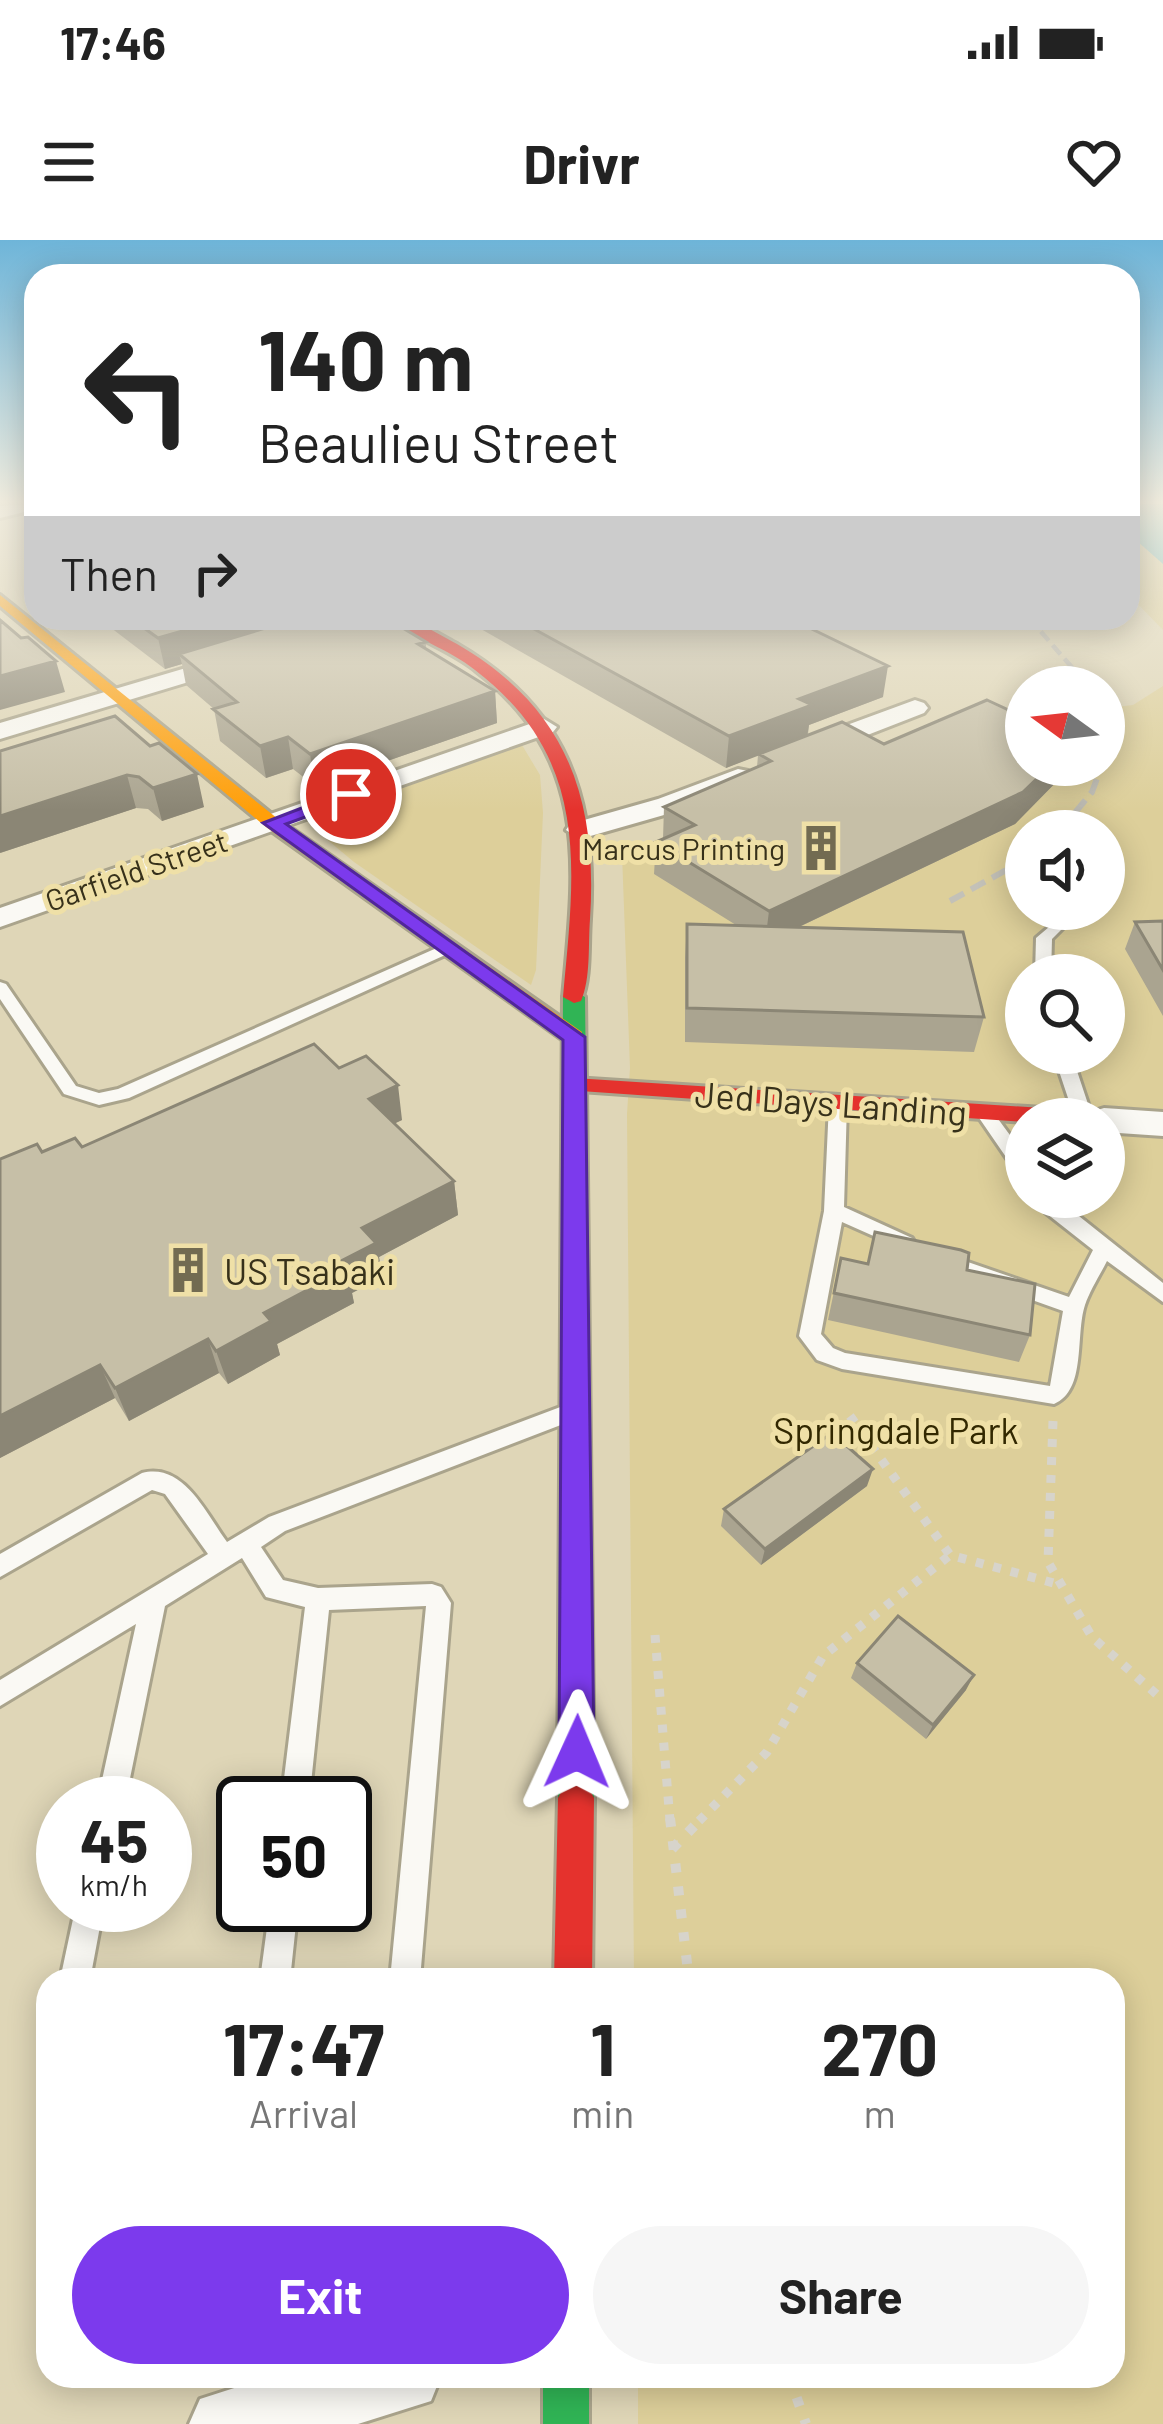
<!DOCTYPE html>
<html lang="en">
<head>
<meta charset="utf-8">
<style>
  :root { --surface:#fff; --page:#f6f6f6; --text:#222; --muted:#767676; --accent:#7c3aed }
  body { margin:0; font-family:Barlow,sans-serif; background:var(--page); color:var(--text); height:100vh; display:flex; flex-direction:column; font-size:45px; white-space:nowrap }
  * { box-sizing:border-box; margin:0 }
  p { font-size:39px; color:var(--muted) }
  .icon { flex:none; width:66px; height:66px; fill:none; stroke:currentColor; stroke-width:2; stroke-linecap:round; stroke-linejoin:round }
  .map { position:relative; flex:1; overflow:hidden }
  .panel { position:absolute; left:36px; top:1728px; width:1089px; height:420px; display:flex; flex-direction:column; background:var(--surface); border-radius:36px; box-shadow:0 6px 30px #0003 }
  .panel>* { flex:none }
  .guide { position:absolute; left:24px; top:24px; width:1116px; height:366px; border-radius:36px; box-shadow:0 6px 30px #0003; background:#fff; color:var(--text); overflow:hidden }
  .needle { width:78px; rotate:285deg }
  .buttons { position:absolute; left:1005px; top:426px; display:grid; gap:24px }
  .buttons a { display:grid; place-items:center; width:120px; height:120px; border-radius:50%; background:var(--surface); box-shadow:0 6px 30px #0003; font-size:60px }
  .speed { position:absolute; left:36px; top:1536px; display:flex; gap:24px; font-size:60px; font-weight:700; text-align:center }
  .speed>* { display:grid; place-content:center; width:156px; height:156px; border-radius:50%; background:var(--surface); box-shadow:0 6px 30px #0003; line-height:1 }
  .speed small { font-size:30px; font-weight:400 }
  .speed .limit { border:6px solid #111; border-radius:18px; background:#fff; color:#111 }
  .pin { position:absolute; display:grid; place-items:center; width:102px; height:102px; color:#fff; margin:-51px; border:6px solid #fff; border-radius:50%; box-shadow:0 3px 12px #0007 }
  .me { position:absolute; width:132px; margin:-66px; rotate:1deg; stroke-linejoin:round; filter:drop-shadow(0 0 9px #0008) }
  .turn { display:flex; align-items:center; gap:42px; height:252px; padding:0 36px; font-size:54px }
  .turn .icon { width:156px; height:156px; stroke-width:2.5 }
  .turn b { display:block; font-size:84px; line-height:102px }
  .then { display:flex; align-items:center; height:114px; padding:0 36px; background:#0003; gap:24px; font-size:45px }
  .eta { display:flex; justify-content:space-evenly; align-items:center; height:204px; text-align:center }
  .eta b { font-size:72px; font-weight:700; line-height:84px }
  .action { display:flex; gap:24px; margin-top:auto; padding:24px 36px }
  .action a { flex:1; height:138px; border-radius:72px; background:var(--accent); color:#fff; font-size:48px; font-weight:700; line-height:138px; text-align:center }
  .action a+a { background:var(--page); color:var(--text) }
  .status { display:flex; justify-content:space-between; align-items:center; height:84px; padding:0 60px; background:var(--surface); direction:ltr }
  .status svg { height:33px; fill:currentColor }
  header { display:flex; justify-content:space-between; align-items:center; height:156px; padding:0 36px; background:var(--surface); font-size:54px; font-weight:700 }
  .map>svg:first-child { display:block }
  .green { fill:#ddcf9a; fill-rule:evenodd }
  .water { fill:#58b7c2 }
  .lines { fill:none; stroke-linecap:round; stroke-linejoin:round }
  .lane-casing { stroke:#aaa48c; stroke-width:6 }
  .street-casing { stroke:#aaa48c; stroke-width:6 }
  .fast-casing { stroke:#aaa48c; stroke-width:6 }
  .slow-casing { stroke:#aaa48c; stroke-width:6 }
  .jam-casing { stroke:#aaa48c; stroke-width:6 }
  .path-far1 { stroke:#d7d4cb; stroke-width:9; stroke-dasharray:8 10; stroke-linecap:butt }
  .path { stroke:#d7d4cb; stroke-width:10; stroke-dasharray:9 14; stroke-linecap:butt }
  .lane { fill:#faf9f4; fill-rule:evenodd }
  .street { fill:#faf9f4; fill-rule:evenodd }
  .fast { fill:#30b455; fill-rule:evenodd }
  .slow { fill:#ff9f0a; fill-rule:evenodd }
  .jam { fill:#e5322d; fill-rule:evenodd }
  .rail-far1 { stroke:#c3c1b8; stroke-width:4.5; stroke-dasharray:12 6; stroke-linecap:butt }
  .rail { stroke:#c3c1b8; stroke-width:6; stroke-dasharray:16 8; stroke-linecap:butt }
  .wall { fill:#aaa490 }
  .shaded-wall { fill:#8b8675 }
  .building { fill:#c6bfa7; stroke:#8b8675; stroke-width:3 }
  .route { fill:#7c3aed; stroke:#51269a; stroke-width:3 }
  .labels { text-anchor:middle; dominant-baseline:central; stroke-width:10; stroke-linejoin:round; paint-order:stroke }
  .far-poi-label { font-size:30px; fill:#37311a; stroke:#efe0a7; text-anchor:end }
  .far-street-label { font-size:30px; fill:#37311a; stroke:#efe0a7 }
  .street-label { font-size:36px; fill:#37311a; stroke:#efe0a7 }
  .poi-label { font-size:36px; fill:#37311a; stroke:#efe0a7; text-anchor:start }
  .park-label { font-size:36px; fill:#322800; stroke:#efe0a7 }
</style>
</head>
<body>
<div class="status"><b>17:46</b><svg viewBox="0 0 49 12"><path d="M0 12V9h3v3zM5 12V6h3v6zM10 12V3h3v9zM15 12V0h3v12zM26 1h20v11H26zM47 4h2v5h-2z"/></svg></div>
<header><svg class="icon" aria-label="menu" viewBox="0 0 24 24"><path d="M4 6h16M4 12h16M4 18h16"/></svg>Drivr<svg class="icon" aria-label="heart" viewBox="0 0 24 24"><path d="M12 20l-8-8c-3-5 5-10 8-4 3-6 11-1 8 4z"/></svg></header>
<div class="map">
<svg width="1163" height="2184" viewBox="0 0 1163 2184">
  <rect width="100%" height="100%" fill="#dfd6b7"/>
  <path class="green" d="M1128 289 1163 321V390L1128 354Z
    M1163 446V2184H638V2136H1113V1740H634L627 874 630 828 622 614 853 521 1072 525 1091 534 1104 525 1112 490 1108 468 1133 465ZM1026 591H1104V669H1026ZM1026 735H1104V813H1026ZM1026 879H1104V957H1026Z
    M522 505 540 535 543 573 536 730 531 745 354 622 312 587 314 578Z"/>
  <path class="water" d="M1128 264H1163V324L1128 293Z"/>
  <g class="lines">
    <defs>
      <path id="lane" d="M287 378 277 383 292 399 286 402 263 382 270 378Z
        M1062 676 1070 681 1052 699 1051 735H1035L1036 698Z
        M448 703 456 708 454 711 129 858 99 865 64 854 0 759V742L6 744 76 846 99 853 118 849Z
        M1053 813H1071L1093 879H1075Z
        M838 858 847 864 844 967 912 998 915 1003 905 1010 842 982 821 1094 833 1108 845 1113 1050 1146 1063 1071 932 1024 929 1019 939 1012 1069 1057 1093 1010 1046 973 1035 957H1055L1163 1043V1062L1107 1021C1100 1035 1090 1050 1085 1065 1075 1095 1087 1150 1054 1164L842 1129 817 1120 799 1096 824 971 829 864Z
        M984 866 990 868 1026 917V937L1019 936 975 872Z
        M571 1163 579 1166 582 1172 579 1178 285 1291 261 1307 283 1340 318 1348 432 1344 441 1347 451 1363 420 1740H390L426 1366 329 1370 309 1563H281L305 1367 266 1357 242 1318 165 1366 125 1563H97L136 1384 0 1466V1440L208 1314 165 1254 152 1250 0 1337V1314L142 1233C184 1222 206 1274 227 1302L269 1277Z
        M76 1665H104L90 1740H60Z
        M270 1665H298L290 1740H260Z"/>
      <path id="street" d="M36 264V269L0 278V266Z
        M240 412 252 419 248 424 0 499V483Z
        M915 460 924 463 928 468 924 473 816 515H798L794 509 798 503Z
        M544 479 557 487 553 492 0 687V668Z
        M738 529 748 531 751 537 748 543 678 571 580 599 566 590 570 584 658 559Z
        M1104 868 1163 872V896L1104 892V879H1087L1091 872Z
        M272 2136H441L431 2161 358 2184H189L200 2159Z"/>
      <path id="fast" d="M574 751 585 757 594 1558 588 1570 576 1576 564 1570 558 1558 563 757Z
        M543 2136H589V2184H543Z"/>
      <path id="slow" d="M0 355 278 579 582 792V802H566L266 587 0 366Z"/>
      <path id="jam" d="M389 378C414 378 435 392 457 404 566 467 598 558 590 679 588 705 591 738 581 761L574 763 563 757C575 627 591 519 475 430 449 409 414 399 389 378Z
        M574 838 1089 871 1101 879H1026V882L566 850 563 845Z
        M576 1540 588 1546 594 1558 592 1740H554L558 1558 564 1546Z"/>
    </defs>
    <use href="#lane" class="lane-casing"/>
    <use href="#street" class="street-casing"/>
    <use href="#fast" class="fast-casing"/>
    <use href="#slow" class="slow-casing"/>
    <use href="#jam" class="jam-casing"/>
    <path class="path-far1" d="M850 1176 950 1315 1061 1345
      M1053 1181 1048 1322 1092 1397 1163 1460
      M655 1395 670 1581
      M699 1581 767 1512 823 1416 950 1315"/>
    <path class="path" d="M670 1578 689 1740
      M672 1609 702 1578
      M789 2136 806 2184"/>
    <use href="#lane" class="lane"/>
    <use href="#street" class="street"/>
    <use href="#fast" class="fast"/>
    <use href="#slow" class="slow"/>
    <use href="#jam" class="jam"/>
    <path class="rail-far1" d="M1029 378 1089 447"/>
    <path class="rail" d="M1104 484V513
      M1060 591 1092 552 1102 525
      M950 661 1026 619"/>
  </g>
  <path class="wall" d="M98 378H270L271 387 284 383V378H386L426 402V409L495 451 497 483 315 546 293 529 266 538 220 501 214 469 186 445 182 424 165 429Z
    M465 378H789L883 457 809 485 808 495 884 504 1067 531 1015 584 799 687 984 777 974 812 685 802V718L687 684 736 685 654 634 656 602 663 599 664 567 757 527 758 515 726 528 465 380Z
    M115 476 204 567 162 581 148 569 136 568 0 613Z
    M1163 681V776L1125 709 1135 682Z
    M339 828 402 880 395 883 454 941 458 975 379 1017 382 1037 352 1053 354 1063 277 1104 280 1115 228 1144 219 1133 129 1181 115 1158 0 1218 42 912 82 907Z
    M841 1018 868 1024 967 1030 1030 1095 1019 1122 828 1080Z
    M867 1246 761 1325 721 1286 724 1269Z
    M857 1423 966 1450 926 1499 851 1438Z"/>
  <path class="shaded-wall" d="M228 378H270L273 396 179 414 182 424 165 429 158 398Z
    M56 421 65 452 0 470V436Z
    M888 426 883 457 809 485 807 497 726 528 729 496 799 459Z
    M495 451 497 483 315 546 310 514Z
    M288 497 293 529 266 538 260 506Z
    M1051 525H1069L1067 531 1015 584 765 703 769 671Z
    M197 534 204 567 162 581 153 548Z
    M127 535 136 568 0 613V576Z
    M398 845 402 880 375 893 369 859Z
    M454 941 458 975 379 1017 382 1037 352 1053 354 1063 277 1104 280 1115 228 1144 216 1111 264 1073 341 1021 362 988Z
    M208 1099 219 1133 129 1181 115 1148Z
    M100 1125 115 1158 0 1218V1176Z
    M873 1229 867 1246 761 1325 765 1309Z
    M974 1435 966 1450 926 1499 933 1485Z"/>
  <path class="building" d="M130 378H228L158 398Z
    M299 378H386L426 402 418 404 495 451 310 514 288 497 260 506 213 469 237 462 179 414Z
    M514 378H789L888 426 799 459 812 465 729 496Z
    M0 380 21 398 28 397 56 421 0 436Z
    M987 460 1026 478V525H1051L1023 552 769 671 656 602 695 585 664 567 771 521 759 514 842 482 884 504Z
    M115 476 150 506 159 503 197 534 153 548 139 537 127 535 0 576V511Z
    M1163 681V730L1135 682Z
    M687 684 963 692 984 777 687 768Z
    M314 804 339 828 366 816 398 845 369 859 454 941 362 988 376 1003 341 1021 347 1029 264 1073 271 1081 216 1111 208 1099 115 1148 100 1125 0 1176V919L37 904 42 912 75 898 82 907Z
    M875 992 961 1010 969 1013 967 1030 1035 1044 1030 1095 834 1053 841 1018 868 1024Z
    M832 1193 873 1229 765 1309 724 1269Z
    M898 1376 974 1435 933 1485 857 1423Z"/>
  <linearGradient id="sky" x2="0" y2="1"><stop stop-color="#6eb5d9"/><stop offset="0.46" stop-color="#f1eddf"/><stop offset="1" stop-color="#f1eddf" stop-opacity="0"/></linearGradient>
  <rect width="1163" height="570" fill="url(#sky)"/>
  <path class="route" d="M351 549 360 554 358 558 286 584 585 797 594 1512 589 1524 577 1529 564 1524 559 1512 563 800 263 583Z"/>
  <defs>
    <symbol id="building-bare" viewBox="-9 -9 18 18"><path d="M-4-6H4V6H1V3H-1V6H-4ZM-2.5-4.3h1.7v1.8h-1.7ZM.8-4.3h1.7v1.8H.8ZM-2.5-1h1.7V.8h-1.7ZM.8-1h1.7V.8H.8Z" fill="#726b51" stroke="#efe0a7" stroke-width="2.5" paint-order="stroke"/></symbol>
  </defs>
  <g fill-rule="evenodd">
    <use href="#building-bare" x="788" y="575" width="66" height="66"/>
    <use href="#building-bare" x="155" y="997" width="66" height="66"/>
  </g>
  <g class="labels">
    <g class="far-poi-label">
      <text x="785" y="608">Marcus Printing</text>
    </g>
    <g class="far-street-label">
      <text transform="translate(136 630) rotate(-19)">Garfield Street</text>
    </g>
    <g class="street-label">
      <text transform="translate(831 862) rotate(4)">Jed Days Landing</text>
    </g>
    <g class="poi-label">
      <text x="224" y="1030">US Tsabaki</text>
    </g>
    <g class="park-label">
      <text x="896" y="1189">Springdale Park</text>
    </g>
  </g>
</svg>
<div class="buttons">
<a><svg class="needle" viewBox="-14 -14 28 28"><path d="M0-13l5 13h-10z" fill="#e53935"/><path d="M0 13l5-13h-10z" fill="#767676"/></svg></a>
<a><svg class="icon" aria-label="sound" viewBox="0 0 24 24"><path d="M4 9h4l5-4v14l-5-4H4zM17 9q2 3 0 6"/></svg></a>
<a><svg class="icon" aria-label="search" viewBox="0 0 24 24"><circle cx="10" cy="10" r="6"/><path d="M15 15l6 6"/></svg></a>
<a><svg class="icon" aria-label="layers" viewBox="0 0 24 24"><path d="M12 4l9 5-9 5-9-5zM3 14l9 5 9-5"/></svg></a>
</div>
<div class="speed"><div>45<small>km/h</small></div><div class="limit">50</div></div>
<div class="pin" style="left:351px;top:554px;background:#d93025"><svg class="icon" aria-label="arrive" viewBox="0 0 24 24"><path d="M6 21V4h12l-3 4 3 4H6"/></svg></div>
<svg class="me" style="left:577px;top:1512px" viewBox="-20 -20 40 40"><path d="M0-17L14 15 0 8-14 15z" fill="#7c3aed" stroke="#fff" stroke-width="4"/></svg>
<div class="guide">
<div class="turn"><svg class="icon" aria-label="left" viewBox="0 0 24 24"><path d="M17 20v-9H6M10 6l-5 5 5 5"/></svg><div><b>140 m</b>Beaulieu Street</div></div>
<div class="then">Then<svg class="icon" aria-label="right" viewBox="0 0 24 24"><path d="M7 20v-9h11M14 6l5 5-5 5"/></svg></div>
</div>
<section class="panel">
<div class="eta">
<div><b>17:47</b><p>Arrival</p></div>
<div><b>1</b><p>min</p></div>
<div><b>270</b><p>m</p></div>
</div>
<div class="action"><a>Exit</a><a>Share</a></div>
</section>
</div>
</body>
</html>
